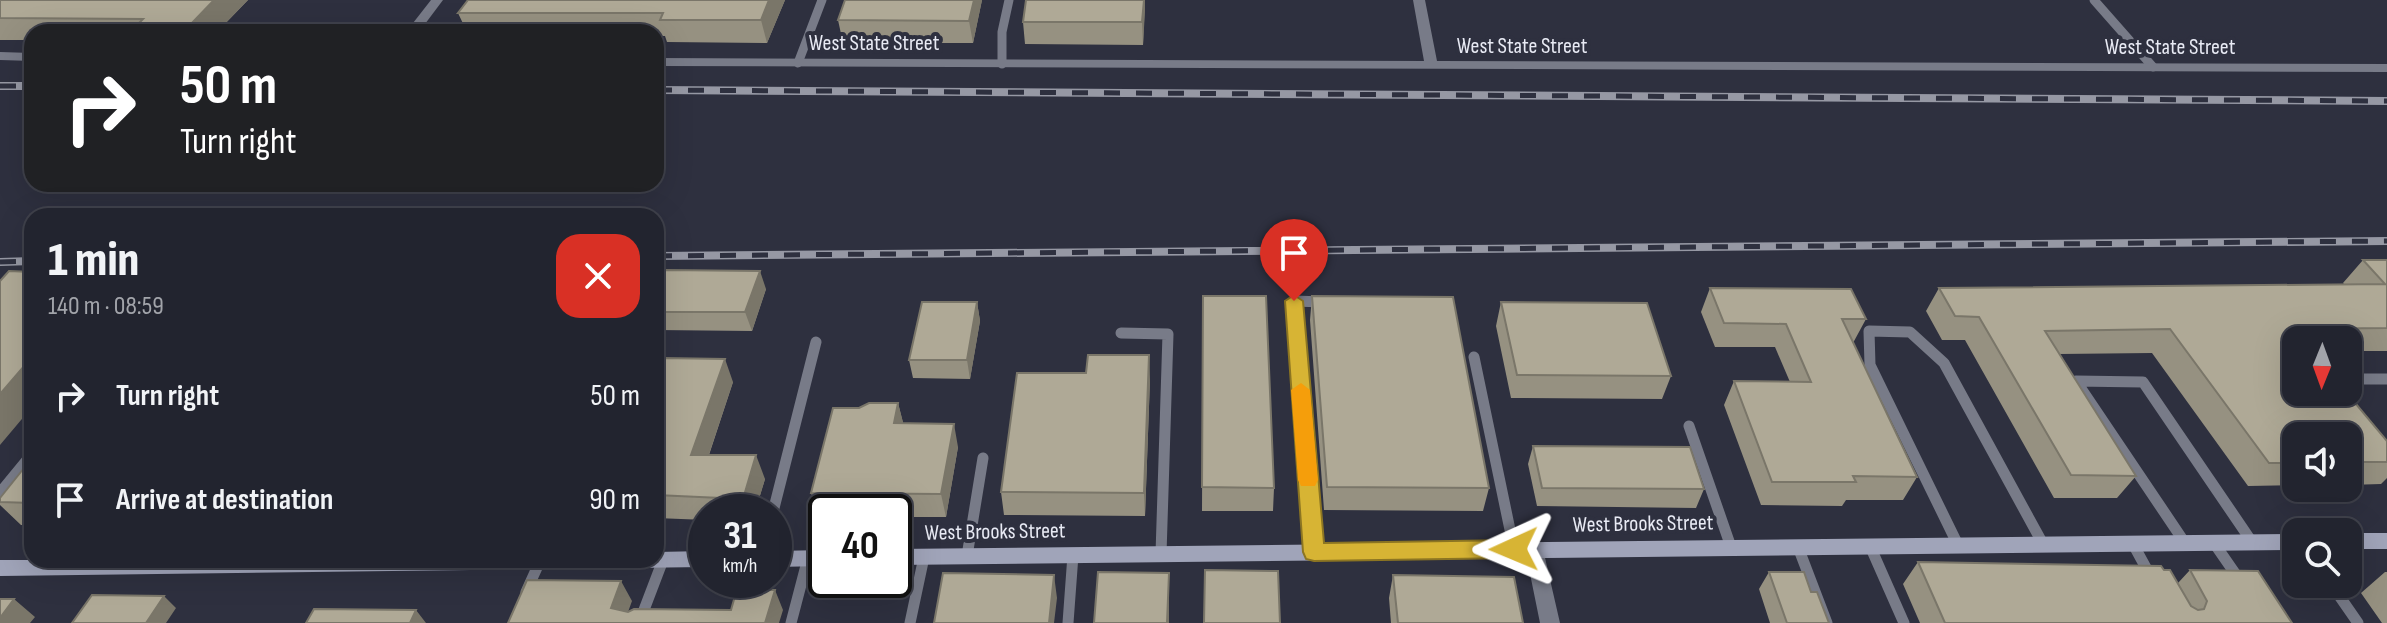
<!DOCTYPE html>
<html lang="en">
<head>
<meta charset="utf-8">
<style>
  :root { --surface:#22242f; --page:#2e303b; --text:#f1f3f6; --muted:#a2a4aa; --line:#3f414b }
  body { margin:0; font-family:"Sofia Sans Condensed",sans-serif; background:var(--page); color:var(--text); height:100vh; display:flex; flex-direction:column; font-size:30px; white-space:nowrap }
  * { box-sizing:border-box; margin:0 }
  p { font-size:26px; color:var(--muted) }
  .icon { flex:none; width:44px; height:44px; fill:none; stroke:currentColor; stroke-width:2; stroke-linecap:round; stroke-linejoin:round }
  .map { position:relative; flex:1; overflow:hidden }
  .sheet { position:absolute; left:24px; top:208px; width:640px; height:360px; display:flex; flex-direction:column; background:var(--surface); border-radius:24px; box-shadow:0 8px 32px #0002,0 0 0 2px var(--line) }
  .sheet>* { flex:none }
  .top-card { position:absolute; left:24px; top:24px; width:640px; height:168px; border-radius:24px; box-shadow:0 8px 32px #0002,0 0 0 2px var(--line); background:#202124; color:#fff; overflow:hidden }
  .needle { width:52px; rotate:181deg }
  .fabs { position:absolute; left:2282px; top:326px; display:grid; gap:16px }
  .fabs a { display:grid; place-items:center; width:80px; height:80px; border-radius:16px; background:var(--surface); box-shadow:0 8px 32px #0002,0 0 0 2px var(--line); font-size:40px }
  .speed { position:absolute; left:688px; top:494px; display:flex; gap:16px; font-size:40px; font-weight:700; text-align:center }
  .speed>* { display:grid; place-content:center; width:104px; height:104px; border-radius:50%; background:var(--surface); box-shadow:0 8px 32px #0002,0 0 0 2px var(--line); line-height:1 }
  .speed small { font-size:20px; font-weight:400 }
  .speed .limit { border:4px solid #111; border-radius:12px; background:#fff; color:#111 }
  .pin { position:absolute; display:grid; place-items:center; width:68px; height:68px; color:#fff; margin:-82px -34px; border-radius:50% 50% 50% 0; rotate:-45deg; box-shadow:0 0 8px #0007 }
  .pin .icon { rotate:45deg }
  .me { position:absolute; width:88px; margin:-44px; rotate:269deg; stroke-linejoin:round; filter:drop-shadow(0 0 6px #0008) }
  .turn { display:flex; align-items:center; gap:28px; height:168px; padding:0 24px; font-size:36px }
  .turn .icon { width:104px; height:104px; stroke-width:2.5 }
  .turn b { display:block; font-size:56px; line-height:68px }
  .round { display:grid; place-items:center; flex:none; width:84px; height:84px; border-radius:24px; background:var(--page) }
  .head { display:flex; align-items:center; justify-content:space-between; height:136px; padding:0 24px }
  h1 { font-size:48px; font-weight:800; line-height:60px }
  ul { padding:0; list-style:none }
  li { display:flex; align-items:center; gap:24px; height:104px; padding:0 24px }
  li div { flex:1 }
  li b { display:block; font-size:30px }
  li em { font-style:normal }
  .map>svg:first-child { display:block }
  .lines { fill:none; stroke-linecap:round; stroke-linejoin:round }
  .lane-far1 { stroke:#787b88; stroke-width:9 }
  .lane { stroke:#787b88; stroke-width:11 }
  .street { fill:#787b88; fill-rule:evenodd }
  .secondary { fill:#a0a4b9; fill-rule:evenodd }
  .rail-casing { stroke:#9698a4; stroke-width:8 }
  .rail { stroke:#2e303f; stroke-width:5; stroke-dasharray:16; stroke-linecap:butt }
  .wall { fill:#969181 }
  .shaded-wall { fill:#7a7669 }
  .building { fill:#afa996; stroke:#7a7669; stroke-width:2 }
  .route { fill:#d7b434; stroke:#8c7522; stroke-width:2 }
  .slow { fill:#f59e0b }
  .labels { text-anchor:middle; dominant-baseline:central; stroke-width:8; stroke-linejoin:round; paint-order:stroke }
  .street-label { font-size:22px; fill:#e8eaf4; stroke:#2e303f }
</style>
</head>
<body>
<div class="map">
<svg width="2387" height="623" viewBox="0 0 2387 623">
  <rect width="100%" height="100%" fill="#2e303f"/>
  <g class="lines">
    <path class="lane-far1" d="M2094 0 2153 67
      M798 63 822 0
      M1002 64V32L1009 0"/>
    <path class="lane" d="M1121 333 1168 334 1161 554
      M1474 357 1514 549
      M2348 379H2387
      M1689 426 1731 547
      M0 493 32 454
      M773 512 816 342
      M2185 543 2076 381 2143 382 2252 542
      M2214 543 2241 582
      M2133 544 2151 577
      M1958 545 1870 365 1869 331 1910 332 1944 363 2043 544
      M1870 546 1904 623
      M1798 547 1827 623
      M1314 552 1294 301 1324 302
      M967 556 983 458
      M2331 584 2358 623
      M526 592 540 561
      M639 623 663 560
      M791 623 808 558
      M910 623 924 557
      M1068 623 1073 555"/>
    <path class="street" d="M431 0H443L419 32H406Z
      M1413 0H1425L1437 61 2387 64V72L656 66V58L1424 61Z
      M0 52 32 53V61L0 60Z
      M1534 541 1541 543 1543 549 1560 623H1540L1525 549 1527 543Z"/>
    <path class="secondary" d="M2348 533H2387V549H2348Z
      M2296 534V550L894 565V549Z
      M826 550V566L774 567V551Z
      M706 551V567L0 576V560H656V552Z"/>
    <defs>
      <path id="rail" d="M0 86H32
        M656 90 2387 101
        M656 256 2387 241
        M0 262 32 261"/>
    </defs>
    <use href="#rail" class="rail-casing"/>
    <use href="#rail" class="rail"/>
  </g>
  <path class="wall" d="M0 0H248L217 32H32V40H0Z
    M785 0 767 43 667 42 665 36H656V32H467L458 13Z
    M982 0 973 43H843L838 20Z
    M1026 0H1145L1143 45 1025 44 1023 22Z
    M2363 260H2387V351H2348V340H2296L2387 441V478L2381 484 2348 485V436H2296V485L2248 486 2152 353 2059 354 2136 476 2117 498H2054L1965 340H1942L1926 311 1939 288 2344 284 2343 283Z
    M656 287 766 289 752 331 656 330Z
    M1710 288 1866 319 1853 343 1917 477 1903 500H1846L1842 506 1761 505 1724 405 1734 381 1790 382 1775 347H1715L1701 312Z
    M1203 296 1274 488 1273 511H1202Z
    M1312 296 1489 488 1483 511 1324 510 1310 320Z
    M977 302 980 321 970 379 913 378 909 360Z
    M1501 302 1671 376 1662 399 1511 398 1496 326Z
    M656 372 733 382 709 455 765 479 755 512H706V520L656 518Z
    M1150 379 1145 516 1004 515 1001 492Z
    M898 403 903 423 958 447 946 517H894V512H826V517H819L811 493 859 408Z
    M1533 446 1704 489 1696 508 1537 506 1528 464Z
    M32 458V525H21L0 505V498Z
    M1918 562 2164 570 2178 583 2190 570 2292 623H1920L1903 584Z
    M1769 572 1811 592 1829 623H1770L1759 589Z
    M2385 572H2387V623H2382L2361 593Z
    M1393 575 1523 623H1391L1389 598Z"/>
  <path class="shaded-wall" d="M214 0H248L217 32H197L191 24Z
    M769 0H785L767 43 761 20Z
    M974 0H982L973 43 969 21Z
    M1144 0H1145V11L1143 45 1142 22Z
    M760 271 766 289 752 331 745 312Z
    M977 302 980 321 970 379 967 360Z
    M1149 355 1150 379 1145 516 1144 493Z
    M32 357V407L0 445V394Z
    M725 359 733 382 701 478 691 455Z
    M898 403 904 426 894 423Z
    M954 424 958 447 946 517 941 494Z
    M756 455 765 479 755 512H748L743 499Z
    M1169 573V623H1167Z
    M1054 575 1057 598 1054 623H1049Z
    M621 581 632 601 624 623 611 608Z
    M775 590 783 610 779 623H765Z
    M164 596 176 608 166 623H146Z
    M14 599 35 617 30 623H0V618Z
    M416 610 426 623H410Z"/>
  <path class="building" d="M0 0H214L191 24 139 23 143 19 0 18Z
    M468 0H769L761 20H660L663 13H458Z
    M845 0H974L969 21 838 20Z
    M1026 0H1144L1142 22H1023Z
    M2363 260H2387V328L2293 329 2302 340H2296V392H2346L2387 441V462H2348V436H2296V463H2269L2170 329 2045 331 2136 476 2071 475 1979 317 1955 316 1939 288 2385 284Z
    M663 270 760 271 745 312H656V287Z
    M9 271 32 272V357L0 394V281Z
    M1710 288 1851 289 1866 319H1842L1917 477 1853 476 1856 482H1772L1734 381 1811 382 1786 324 1724 323Z
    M1203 296H1266L1274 488 1202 487Z
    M1312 296 1453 297 1489 488 1327 487Z
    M922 302H977L967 360H909Z
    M1501 302 1647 303 1671 376 1517 375Z
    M1088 355H1149L1144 493 1001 492 1017 373H1086Z
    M662 358 725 359 691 455H756L743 499 656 495V372Z
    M869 403H898L894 423 954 424 941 494 811 493 833 408H859Z
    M1533 446 1690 447 1704 489 1542 488Z
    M32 458V503L0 502V498Z
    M1918 562 2161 566 2164 570H2170L2191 606 2198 610 2204 609 2207 601 2190 570 2258 571 2292 623H1945Z
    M1205 570 1278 571 1280 623H1204Z
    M1098 572 1169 573 1167 623H1094Z
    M1769 572H1804L1811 592H1817L1829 623H1787Z
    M943 573 1054 575 1049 623H934Z
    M1393 575 1514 577 1523 623H1398Z
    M527 580 621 581 611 608 628 612 634 609 731 610 737 589 775 590 765 623H508Z
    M92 595 164 596 146 623H72Z
    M0 599H14L0 618Z
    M314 609 416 610 410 623H306Z"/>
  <path class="route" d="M1294 295 1303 301 1324 543 1514 540 1521 543 1525 549 1521 556 1514 558 1314 561 1306 559 1303 552 1285 301Z"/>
  <path class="slow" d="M1301 383 1310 390 1318 480 1315 486H1301L1298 480 1291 390Z"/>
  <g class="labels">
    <g class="street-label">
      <text x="874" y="43">West State Street</text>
      <text x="1522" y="46">West State Street</text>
      <text x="2170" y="47">West State Street</text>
      <text transform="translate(1643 524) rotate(-1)">West Brooks Street</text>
      <text transform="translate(995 532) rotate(-1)">West Brooks Street</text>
    </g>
  </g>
</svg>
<div class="fabs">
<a><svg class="needle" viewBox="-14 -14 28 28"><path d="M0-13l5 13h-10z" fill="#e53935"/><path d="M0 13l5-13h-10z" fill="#a2a4aa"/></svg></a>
<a><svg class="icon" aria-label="sound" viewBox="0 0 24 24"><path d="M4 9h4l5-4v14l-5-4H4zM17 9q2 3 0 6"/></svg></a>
<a><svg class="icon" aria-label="search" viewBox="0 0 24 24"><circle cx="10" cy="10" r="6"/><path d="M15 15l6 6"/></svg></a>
</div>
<div class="speed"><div>31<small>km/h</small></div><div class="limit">40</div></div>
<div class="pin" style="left:1294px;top:301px;background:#d93025"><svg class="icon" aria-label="arrive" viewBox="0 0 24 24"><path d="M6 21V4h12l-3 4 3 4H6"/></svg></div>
<svg class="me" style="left:1514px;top:549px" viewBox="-20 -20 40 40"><path d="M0-17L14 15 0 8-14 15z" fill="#d7b434" stroke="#fff" stroke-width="4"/></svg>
<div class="top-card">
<div class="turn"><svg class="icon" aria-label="right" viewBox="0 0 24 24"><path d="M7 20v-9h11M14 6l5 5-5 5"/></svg><div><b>50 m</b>Turn right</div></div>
</div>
<section class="sheet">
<div class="head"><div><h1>1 min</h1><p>140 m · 08:59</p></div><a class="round" style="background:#d93025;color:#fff"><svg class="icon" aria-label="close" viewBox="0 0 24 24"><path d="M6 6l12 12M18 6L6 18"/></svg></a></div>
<ul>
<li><svg class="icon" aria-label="right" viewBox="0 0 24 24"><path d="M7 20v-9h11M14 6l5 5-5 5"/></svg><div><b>Turn right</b></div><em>50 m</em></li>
<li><svg class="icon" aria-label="arrive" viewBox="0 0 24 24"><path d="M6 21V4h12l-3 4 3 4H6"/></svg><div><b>Arrive at destination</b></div><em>90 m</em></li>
</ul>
</section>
</div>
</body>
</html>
